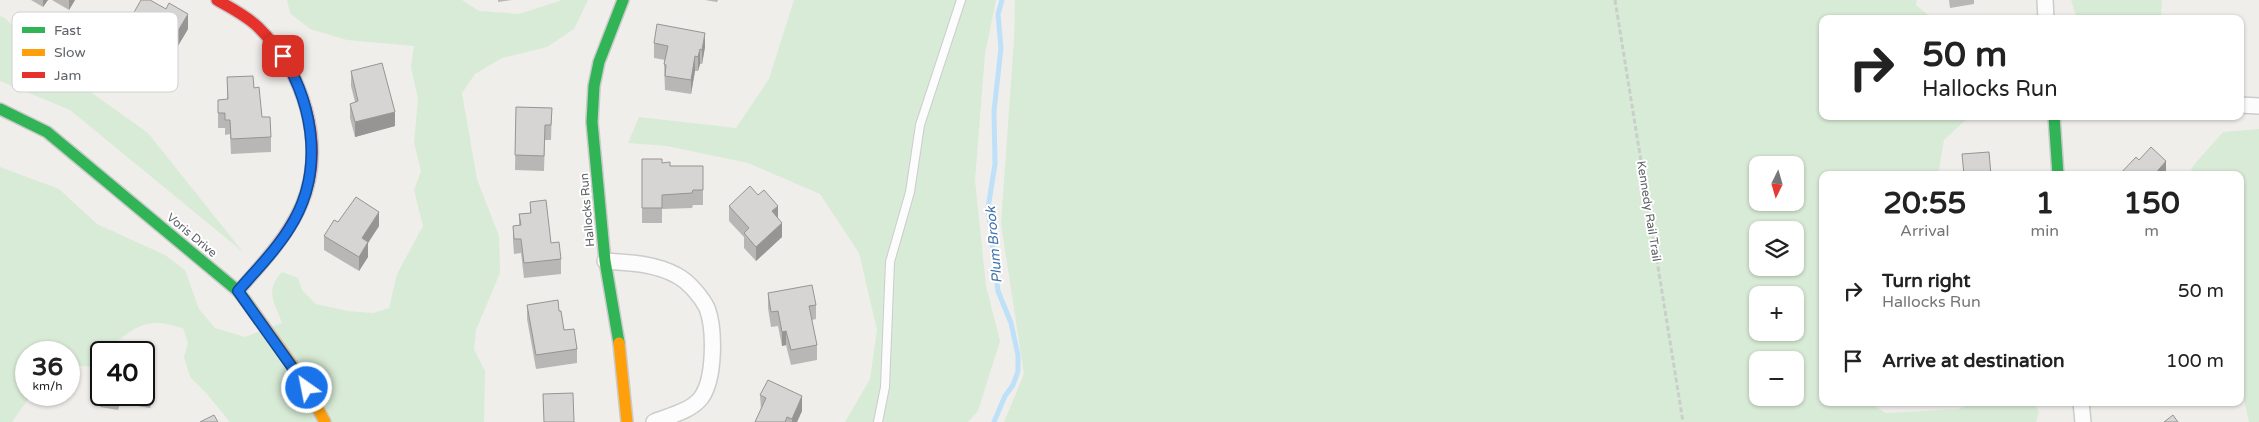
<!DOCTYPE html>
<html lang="en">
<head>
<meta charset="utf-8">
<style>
  :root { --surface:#fff; --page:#f2f2f2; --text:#222; --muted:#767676 }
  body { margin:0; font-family:"Varela Round",sans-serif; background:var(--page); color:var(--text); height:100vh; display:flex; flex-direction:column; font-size:19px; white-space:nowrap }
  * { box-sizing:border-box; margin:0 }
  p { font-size:16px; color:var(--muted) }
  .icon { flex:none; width:28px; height:28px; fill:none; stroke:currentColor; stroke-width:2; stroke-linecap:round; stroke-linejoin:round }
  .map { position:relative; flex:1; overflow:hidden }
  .side { position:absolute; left:1819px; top:171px; width:425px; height:235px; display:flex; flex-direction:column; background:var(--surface); border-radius:10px; box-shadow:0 1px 4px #0004 }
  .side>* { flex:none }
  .guide { position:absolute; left:1819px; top:15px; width:425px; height:105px; border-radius:10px; box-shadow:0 1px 4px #0004; background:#fff; color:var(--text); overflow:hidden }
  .needle { width:32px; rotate:185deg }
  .controls { position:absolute; left:1749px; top:156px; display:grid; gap:10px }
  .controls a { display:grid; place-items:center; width:55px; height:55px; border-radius:10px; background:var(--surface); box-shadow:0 1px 4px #0004; font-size:25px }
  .speed { position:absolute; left:15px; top:341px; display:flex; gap:10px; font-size:25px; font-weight:700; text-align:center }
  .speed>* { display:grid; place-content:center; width:65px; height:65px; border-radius:50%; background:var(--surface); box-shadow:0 1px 4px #0004; line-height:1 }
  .speed small { font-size:12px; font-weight:400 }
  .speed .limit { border:2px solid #111; border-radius:8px; background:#fff; color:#111 }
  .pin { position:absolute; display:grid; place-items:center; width:42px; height:42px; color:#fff; margin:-21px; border-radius:10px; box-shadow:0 2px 8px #0006 }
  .me { position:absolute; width:55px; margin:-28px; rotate:327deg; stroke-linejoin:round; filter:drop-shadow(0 0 4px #0008) }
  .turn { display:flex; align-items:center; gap:18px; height:105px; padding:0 20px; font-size:22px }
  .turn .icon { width:65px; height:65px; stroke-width:2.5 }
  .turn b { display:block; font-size:35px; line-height:42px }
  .eta { display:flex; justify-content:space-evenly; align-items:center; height:85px; text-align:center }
  .eta b { font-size:30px; font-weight:700; line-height:35px }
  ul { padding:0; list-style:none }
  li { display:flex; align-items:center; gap:15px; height:70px; padding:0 20px }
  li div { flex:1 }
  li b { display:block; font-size:19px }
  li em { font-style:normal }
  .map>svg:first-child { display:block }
  .green { fill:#d8ebd6; fill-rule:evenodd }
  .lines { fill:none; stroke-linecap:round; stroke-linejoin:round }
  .stream { stroke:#bfe0f9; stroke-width:5 }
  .lane-casing { stroke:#cbcccc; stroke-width:10 }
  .street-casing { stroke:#cbcccc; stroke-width:18 }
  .fast-casing { stroke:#cacacb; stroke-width:14 }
  .slow-casing { stroke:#cacacb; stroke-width:14 }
  .jam-casing { stroke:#cacacb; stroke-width:14 }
  .path { stroke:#cacfcc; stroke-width:3; stroke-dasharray:5 2.5; stroke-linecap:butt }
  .lane { stroke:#fdfcfc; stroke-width:8 }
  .street { stroke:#fdfcfc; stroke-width:15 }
  .fast { stroke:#30b455; stroke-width:11 }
  .slow { stroke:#ff9f0a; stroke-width:11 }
  .jam { stroke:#e5322d; stroke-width:11 }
  .wall { fill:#b8b7b5 }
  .shaded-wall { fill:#969594 }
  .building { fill:#d6d5d3; stroke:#969594 }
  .route-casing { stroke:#114b97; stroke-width:12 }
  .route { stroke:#1a73e8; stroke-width:9 }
  .labels { text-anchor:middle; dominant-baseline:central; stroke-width:4; stroke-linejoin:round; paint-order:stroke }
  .street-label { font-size:12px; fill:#5f6368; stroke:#fff }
  .water-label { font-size:14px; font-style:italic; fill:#4174aa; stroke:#fff }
  .key { fill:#fff; stroke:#cfd0d2; stroke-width:1 }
  .key-label { font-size:14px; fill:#5f6368 }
</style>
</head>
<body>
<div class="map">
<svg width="2259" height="422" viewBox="0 0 2259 422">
  <rect width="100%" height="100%" fill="#efeeea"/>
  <path class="green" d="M287 0H462L479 11 519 14 562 0H588L574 29 547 47 502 58 475 74 462 93 477 179 499 236 500 273 476 330 474 349 485 371 484 422H230L207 394 190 377 184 357 188 343 183 328C175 327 164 322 155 323 138 323 118 338 110 352H101V362L94 367 69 365V352H26V395H31L12 422H0V167L59 189 97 224 165 255 185 270 199 309 215 328 245 337 282 323C275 303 264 291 282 272L298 278 302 290 316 304 348 311 373 313 389 308 397 274 423 226 414 190 421 171 414 143 418 99 411 67 414 46 347 40 310 29 290 13Z
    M794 0H996L985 54 975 180 986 286 1000 341 978 411 968 422H845L870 379 877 330 859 253 820 194 748 163 667 146 628 143 639 117 736 128 769 79Z
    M1015 0H1917L1916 5 1933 19H1822V116H1970L1944 140 1938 175H1822V402L1870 403 1886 413 1959 409 1971 403H2034L2039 412 2036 422H1004L1024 374 1001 224 1014 40ZM1758 165H1795V202H1758ZM1758 230H1795V268H1758ZM1758 295H1795V332H1758ZM1758 360H1795V398H1758Z
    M2071 0H2162L2161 19H2077Z
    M0 16 5 18 50 63 148 133 243 252 70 110 0 81Z
    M2259 129V422H2249L2243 396 2240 394V175H2189L2193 166 2223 132Z"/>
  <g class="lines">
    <path class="stream" d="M994 422 1005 396 1013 385 1018 371V355L1011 323 998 291 988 208 995 164 994 111 1001 48 998 14 1002 0"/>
    <defs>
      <path id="lane" d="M878 422 885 387 890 262 910 192 920 125 961 0"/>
      <path id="street" d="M2045 0 2046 19
        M2240 105 2259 106
        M605 261C630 263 654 263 676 275 688 281 701 296 707 308 715 329 715 379 701 398 691 411 669 416 654 422
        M2081 402 2083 422"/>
      <path id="fast" d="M0 109 47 132 238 291 245 300
        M2054 116 2058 175
        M619 343 605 261 592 122 594 86 599 62 623 0"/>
      <path id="slow" d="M245 300 300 376 325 422
        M619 343 627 422"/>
      <path id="jam" d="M217 0C231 8 247 16 258 27 303 71 328 145 301 206 286 239 262 264 238 291"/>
    </defs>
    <use href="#lane" class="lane-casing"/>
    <use href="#street" class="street-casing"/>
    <use href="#fast" class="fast-casing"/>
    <use href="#slow" class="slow-casing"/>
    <use href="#jam" class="jam-casing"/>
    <path class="path" d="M1615 0 1683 422"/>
    <use href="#lane" class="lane"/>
    <use href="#street" class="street"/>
    <use href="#fast" class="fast"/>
    <use href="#slow" class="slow"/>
    <use href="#jam" class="jam"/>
  </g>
  <path class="wall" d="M31 0H48L43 7Z
    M52 0H75L69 10Z
    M498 0H512L498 2Z
    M705 0H718L717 2Z
    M1949 0H1974V4L1950 8Z
    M128 23 188 29 166 66 145 54V48L128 38Z
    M654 43 705 47 702 64H700L698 71H695L691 94 665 90 664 64 665 60 654 58Z
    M351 71 395 126 355 137 350 118V104L355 102 351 86Z
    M227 77 254 88 262 117 271 137V152L231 154 230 134 225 135V128H218V100L227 99Z
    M516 107 552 108 551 140H545L544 171 515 170Z
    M642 159 662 163 670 166H703V205H693L692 208 662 209V223H642Z
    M530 202 551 243 561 259V274L524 278 521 253 514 254 513 241V226L519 225V214L530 213Z
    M729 206 778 218 782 237 756 261 744 248V237L729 221Z
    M338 222 379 226 368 243V257L359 271 324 250V236Z
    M768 293 816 305V319L812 320 817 345V360L791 365 786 345 782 346 778 326 771 327 768 308Z
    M527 305 559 311 564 330 577 349V363L536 369 527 319Z
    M144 365 154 381 150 408 119 403 118 410 100 407V393L101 385V395H144Z
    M760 395 802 411 797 422H755L761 410Z"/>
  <path class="shaded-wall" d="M43 0H48L43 7Z
    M69 0H75L69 10Z
    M188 14V29L166 66V51Z
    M705 33V47L702 64V50Z
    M700 49V64L698 71V57Z
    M695 56V71L691 94V80Z
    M395 112V126L355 137V122Z
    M2166 161V172L2163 175H2154Z
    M778 206V220L772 211Z
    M379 212V226L368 243V257L359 271V257L362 238Z
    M782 223V237L756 261V247Z
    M786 331V345L782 346V332Z
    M154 366V381L150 408V393Z
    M118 395H119V403L118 410Z
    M802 396V411L797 422H792V419Z"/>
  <path class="building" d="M141 0H150L166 9 169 3 188 14 166 51 145 39 147 35 128 23Z
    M657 24 705 33 702 50 700 49 698 57 695 56 691 80 665 76 666 65 664 64 668 46 654 43Z
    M382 63 395 112 355 122 350 104 358 101 351 71Z
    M253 76 254 88 259 87 262 117H270L271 137 231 139 230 120H225V113H218V100L228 99 227 77Z
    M516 107 552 108 551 125H545L544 156 515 155Z
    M2151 147 2166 161 2154 175H2119L2136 157 2139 160Z
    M1989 152 1991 175H1964L1962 154Z
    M642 159H662V163L670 162V166H703V190H693L692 193 662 195V208H642Z
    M750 186 758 195 764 190 778 206 772 211 782 223 756 247 744 233 749 228 729 206Z
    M356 197 379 212 362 238 368 242 359 257 324 236 334 220 338 222Z
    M546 200 551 243 559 242 561 259 524 263 521 239H514L513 226 521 225 519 214 531 213 530 202Z
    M812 285 816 305 809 306 817 345 791 350 786 331 782 332 778 311 771 312 768 293Z
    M558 300 559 311H561L564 330 574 329 577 349 536 355 527 305Z
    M144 365 154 366 150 393 144 392Z
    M768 380 802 396 792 419 787 417 785 422H755L766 398 760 395Z
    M573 393 574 422H544L543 394Z
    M214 415 218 422H200Z
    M2173 415 2178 422H2164Z"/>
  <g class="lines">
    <defs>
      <path id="route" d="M283 56C315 109 324 175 289 229 275 252 255 271 238 291L307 388"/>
    </defs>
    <use href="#route" class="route-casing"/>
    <use href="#route" class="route"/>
  </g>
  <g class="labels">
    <g class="street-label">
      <text transform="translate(587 210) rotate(-95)">Hallocks Run</text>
      <text transform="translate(1649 211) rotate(81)">Kennedy Rail Trail</text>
      <text transform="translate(192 235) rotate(40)">Voris Drive</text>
    </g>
    <g class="water-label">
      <text transform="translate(994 245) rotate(-95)">Plum Brook</text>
    </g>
  </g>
  <rect x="12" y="12" width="166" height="80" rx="8" class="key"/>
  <rect x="22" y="27" width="23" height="6" fill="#30b455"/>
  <rect x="22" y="49" width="23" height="7" fill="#ff9f0a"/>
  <rect x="22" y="72" width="23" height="6" fill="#e5322d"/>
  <g class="key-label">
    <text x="54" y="35">Fast</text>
    <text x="54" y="57">Slow</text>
    <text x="54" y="80">Jam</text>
  </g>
</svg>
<div class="controls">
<a><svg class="needle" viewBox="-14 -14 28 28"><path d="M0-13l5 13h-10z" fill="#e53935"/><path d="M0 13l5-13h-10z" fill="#767676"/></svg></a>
<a><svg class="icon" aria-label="layers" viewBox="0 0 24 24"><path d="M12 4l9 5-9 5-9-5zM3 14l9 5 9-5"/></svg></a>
<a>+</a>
<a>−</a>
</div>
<div class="speed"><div>36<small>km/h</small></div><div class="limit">40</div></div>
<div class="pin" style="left:283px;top:56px;background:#d93025"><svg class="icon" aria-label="arrive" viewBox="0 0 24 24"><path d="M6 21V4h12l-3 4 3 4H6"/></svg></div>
<svg class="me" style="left:307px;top:388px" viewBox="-20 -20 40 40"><circle r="17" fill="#1a73e8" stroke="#fff" stroke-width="3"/><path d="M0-11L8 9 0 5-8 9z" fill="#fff"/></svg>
<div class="guide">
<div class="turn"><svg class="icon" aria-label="right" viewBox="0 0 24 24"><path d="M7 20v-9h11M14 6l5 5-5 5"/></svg><div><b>50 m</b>Hallocks Run</div></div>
</div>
<section class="side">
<div class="eta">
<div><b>20:55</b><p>Arrival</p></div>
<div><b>1</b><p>min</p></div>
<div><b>150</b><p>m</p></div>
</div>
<ul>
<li><svg class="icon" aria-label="right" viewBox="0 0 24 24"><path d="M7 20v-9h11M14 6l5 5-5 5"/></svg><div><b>Turn right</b><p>Hallocks Run</p></div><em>50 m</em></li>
<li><svg class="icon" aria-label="arrive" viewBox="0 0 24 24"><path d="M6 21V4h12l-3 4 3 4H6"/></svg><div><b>Arrive at destination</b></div><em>100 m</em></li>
</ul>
</section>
</div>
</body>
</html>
